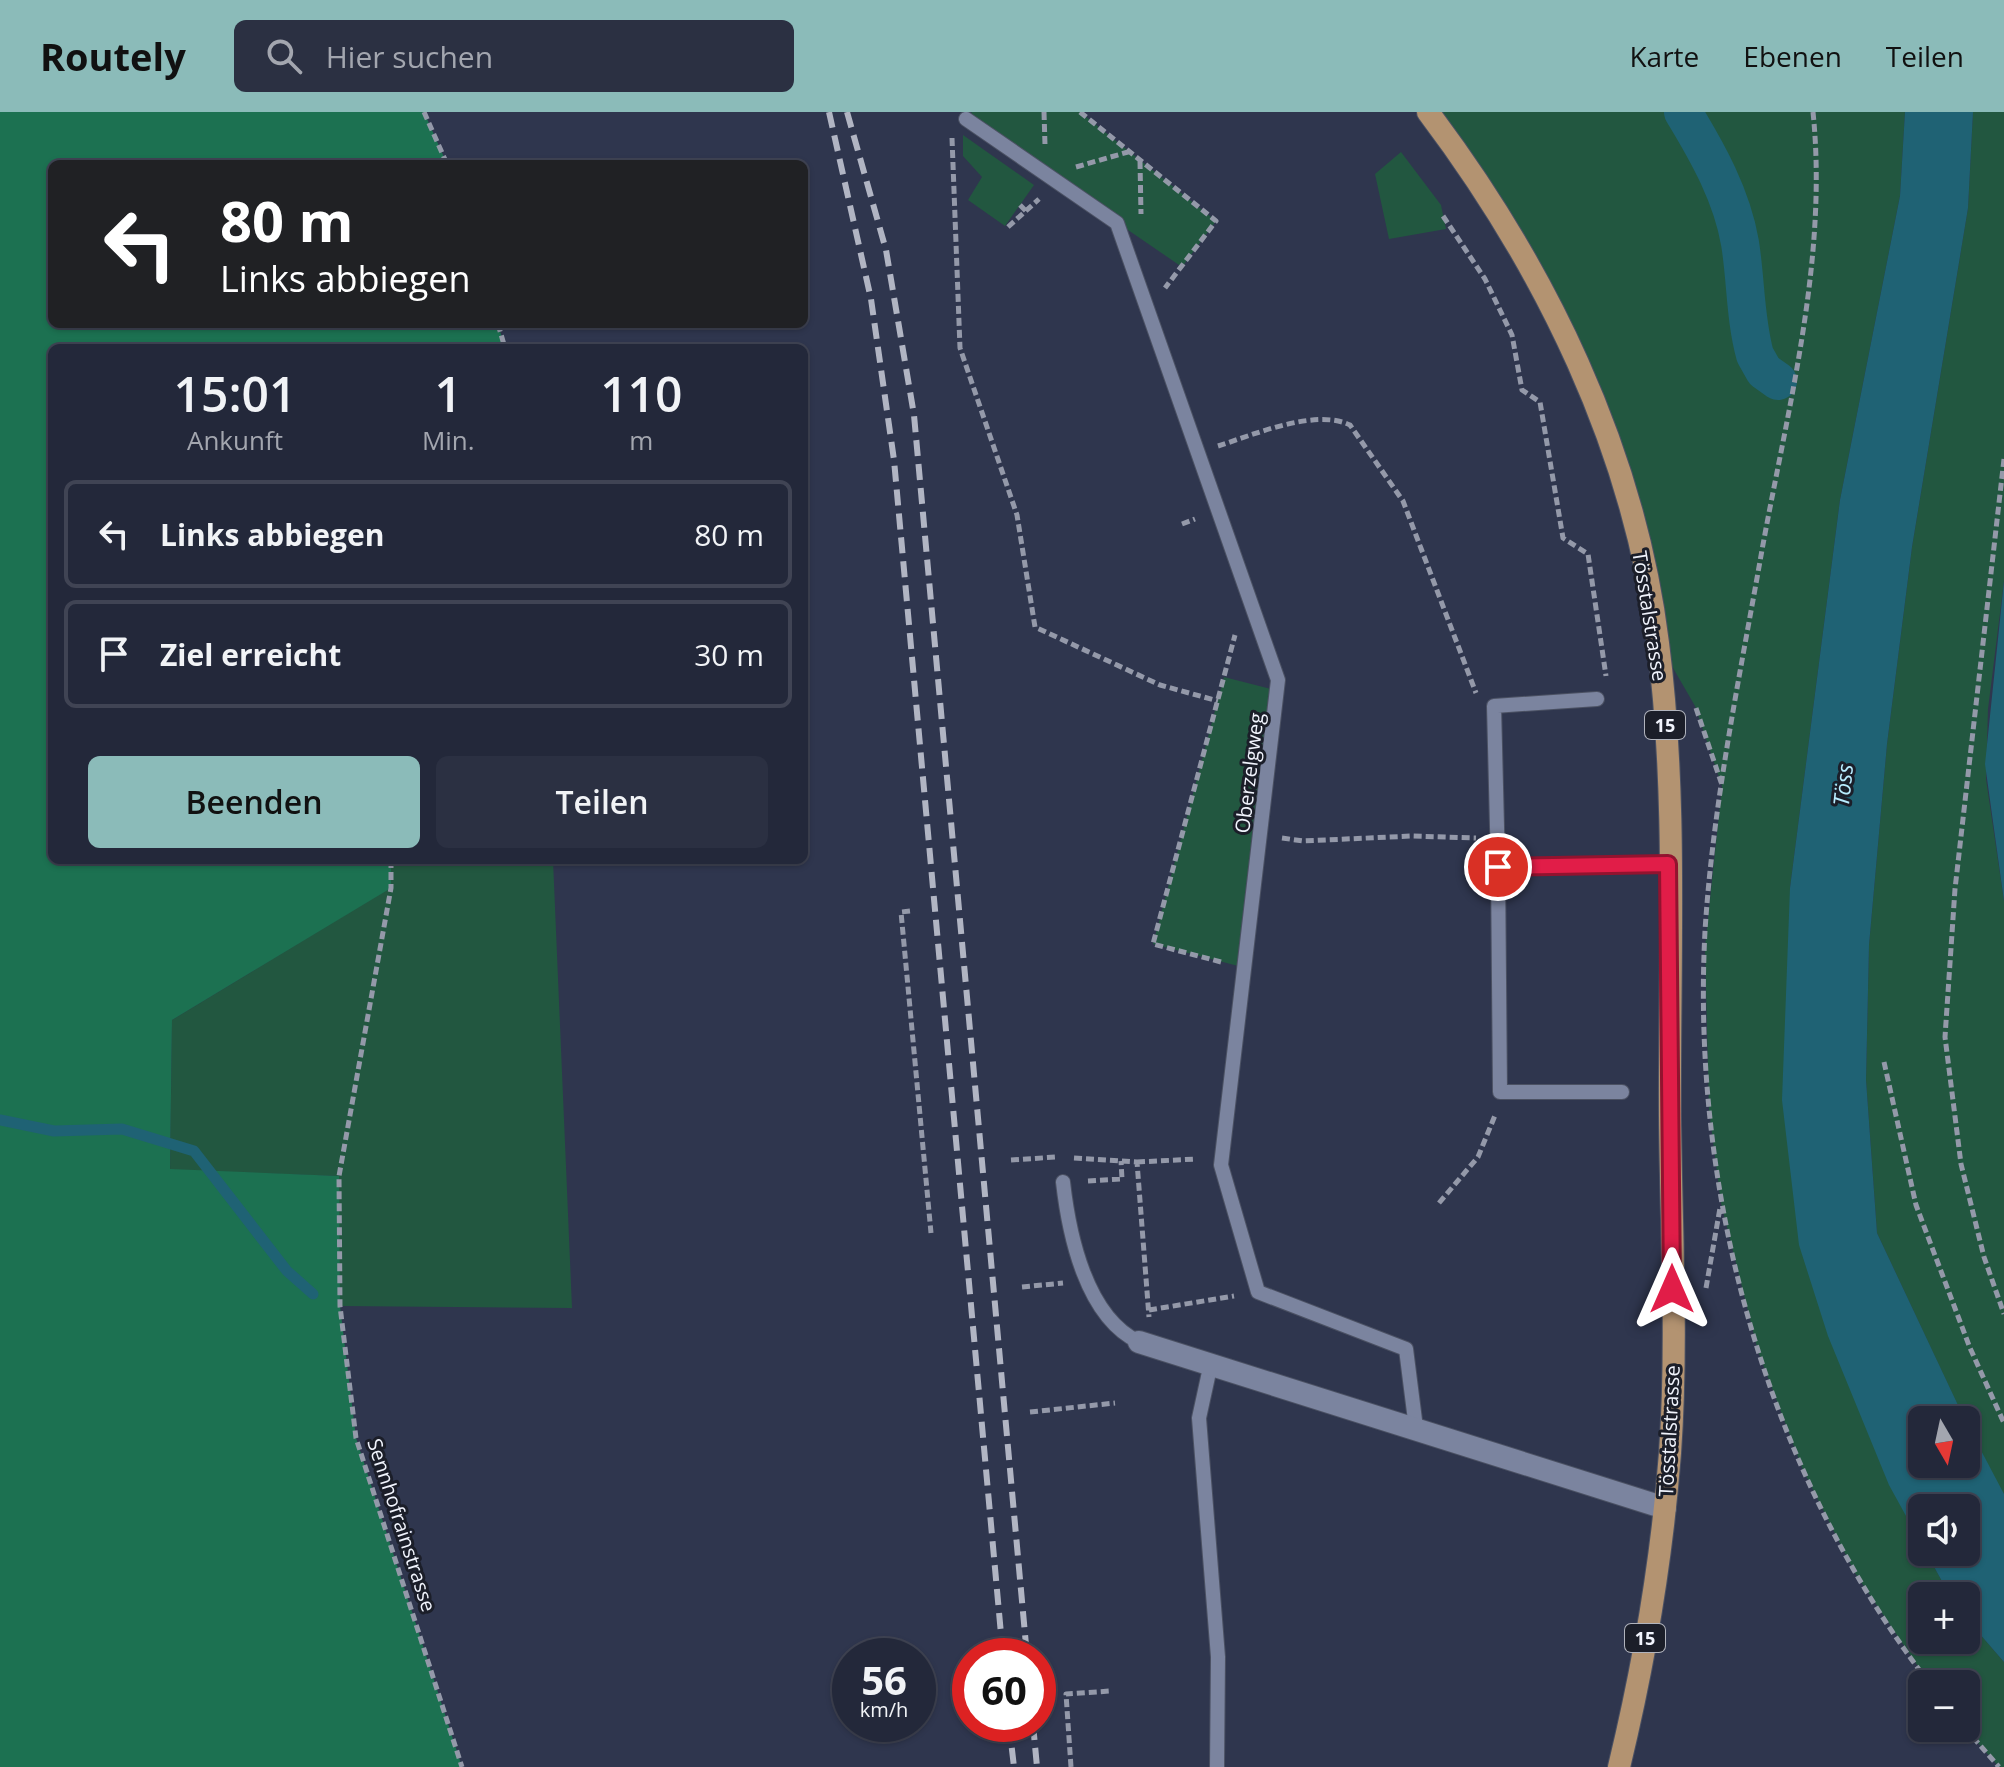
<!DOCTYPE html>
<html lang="de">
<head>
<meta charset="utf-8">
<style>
  :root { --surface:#23283a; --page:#2b3042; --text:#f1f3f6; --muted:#a3a6af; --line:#404454; --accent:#8bbbb9 }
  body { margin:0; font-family:"Open Sans",sans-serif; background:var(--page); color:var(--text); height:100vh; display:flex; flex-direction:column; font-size:30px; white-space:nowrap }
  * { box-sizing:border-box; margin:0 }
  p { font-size:26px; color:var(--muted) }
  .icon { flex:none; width:44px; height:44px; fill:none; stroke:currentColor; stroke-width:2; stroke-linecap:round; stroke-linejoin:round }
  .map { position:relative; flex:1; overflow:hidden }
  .details { position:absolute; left:48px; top:232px; width:760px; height:520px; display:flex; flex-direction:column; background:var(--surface); border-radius:12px; box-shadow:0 2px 6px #0004,0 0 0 2px var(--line) }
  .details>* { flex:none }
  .hud { position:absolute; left:48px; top:48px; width:760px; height:168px; border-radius:12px; box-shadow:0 2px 6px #0004,0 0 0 2px var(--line); background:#202124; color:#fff; overflow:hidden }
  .needle { width:52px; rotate:171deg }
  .buttons { position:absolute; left:1908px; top:1294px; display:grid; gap:16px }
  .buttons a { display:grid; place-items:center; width:72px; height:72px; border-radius:12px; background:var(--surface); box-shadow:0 2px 6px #0004,0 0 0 2px var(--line); font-size:40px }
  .speed { position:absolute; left:832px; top:1526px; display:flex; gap:16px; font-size:40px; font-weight:700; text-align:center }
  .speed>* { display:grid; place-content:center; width:104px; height:104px; border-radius:50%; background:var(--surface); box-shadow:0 2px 6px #0004,0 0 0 2px var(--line); line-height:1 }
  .speed small { font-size:20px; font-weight:400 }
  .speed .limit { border:12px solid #d22; background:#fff; color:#111 }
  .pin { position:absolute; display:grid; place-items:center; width:68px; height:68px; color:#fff; margin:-34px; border:4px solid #fff; border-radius:50%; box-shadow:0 2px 8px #0007 }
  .me { position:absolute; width:88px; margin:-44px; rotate:0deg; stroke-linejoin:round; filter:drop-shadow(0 0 6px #0008) }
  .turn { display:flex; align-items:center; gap:28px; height:168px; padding:0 40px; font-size:36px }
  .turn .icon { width:104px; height:104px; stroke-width:2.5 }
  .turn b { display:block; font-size:56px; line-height:68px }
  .eta { display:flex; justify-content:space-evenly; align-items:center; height:136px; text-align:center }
  .eta b { font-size:48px; font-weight:600; line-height:56px }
  .button { display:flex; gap:16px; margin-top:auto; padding:16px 40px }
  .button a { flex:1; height:92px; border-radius:12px; background:var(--accent); color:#111; font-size:32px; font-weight:600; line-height:92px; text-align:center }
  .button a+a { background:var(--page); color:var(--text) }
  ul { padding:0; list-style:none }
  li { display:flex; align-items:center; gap:24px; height:108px; margin:0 16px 12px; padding:0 24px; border:4px solid var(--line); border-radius:12px }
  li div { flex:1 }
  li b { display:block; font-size:30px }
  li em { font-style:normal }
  header { display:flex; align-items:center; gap:48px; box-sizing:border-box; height:112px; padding:0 40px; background:var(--accent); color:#111 }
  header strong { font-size:38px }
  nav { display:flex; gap:44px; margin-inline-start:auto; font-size:28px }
  .search { width:560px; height:72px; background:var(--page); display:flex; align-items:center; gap:20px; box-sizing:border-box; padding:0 28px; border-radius:12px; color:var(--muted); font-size:30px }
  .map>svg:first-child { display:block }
  .green { fill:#225740 }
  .forest { fill:#1c7151 }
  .water { fill:#1f6274 }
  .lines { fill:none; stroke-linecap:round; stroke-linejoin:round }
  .stream { stroke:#1f6274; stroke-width:11 }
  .canal { stroke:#1f6274; stroke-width:38 }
  .service-casing { stroke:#4b5163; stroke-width:16 }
  .minor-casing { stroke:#4b5163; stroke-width:24 }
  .primary-casing { stroke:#4b5163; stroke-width:24 }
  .path { stroke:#9499a9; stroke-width:5; stroke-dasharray:8 4; stroke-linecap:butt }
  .service { stroke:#7b849f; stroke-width:14 }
  .minor { stroke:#7b849f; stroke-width:22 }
  .primary { stroke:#b39371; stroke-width:22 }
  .rail { stroke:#b1b5c3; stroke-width:6; stroke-dasharray:16 8; stroke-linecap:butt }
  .route-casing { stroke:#92132f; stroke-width:20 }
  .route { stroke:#e11d48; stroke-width:14 }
  .labels { text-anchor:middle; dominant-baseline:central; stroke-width:6; stroke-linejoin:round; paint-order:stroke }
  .shield { fill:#1b1e29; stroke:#b1b4bd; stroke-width:2 }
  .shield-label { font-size:18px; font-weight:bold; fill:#f1f4fd }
  .street-label { font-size:20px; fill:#f1f4fd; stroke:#1b1e29 }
  .water-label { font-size:22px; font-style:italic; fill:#b8edff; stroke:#1b1e29 }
</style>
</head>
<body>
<header>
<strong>Routely</strong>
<div class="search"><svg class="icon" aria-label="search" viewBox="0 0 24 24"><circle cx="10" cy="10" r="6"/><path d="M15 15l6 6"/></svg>Hier suchen</div>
<nav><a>Karte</a><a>Ebenen</a><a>Teilen</a></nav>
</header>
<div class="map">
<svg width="2004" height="1655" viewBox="0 0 2004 1655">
  <rect width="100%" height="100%" fill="#2f364e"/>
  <path class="green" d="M972 0H1080L1216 109 1182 155 966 7Z
    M1428 0H1905L1900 84 1840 388 1790 776 1922 1440H1926L1950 1484H1922V1528H1966V1506L2004 1550V1655H1999L1965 1616 1966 1572H1930L1855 1461 1803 1358 1758 1239 1721 1091 1709 998 1705 835 1722 674 1695 594 1658 530 1580 255Z
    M1973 0H2004V469L1988 597 1986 667 2004 789V1382L1989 1360 1877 1121 1866 968 1869 833 1887 632 1912 435 1968 96Z
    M963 23 1034 73 1005 114 968 88 982 65 963 44Z
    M1401 40 1441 93 1446 117 1389 127 1375 62Z
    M1224 565 1279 579 1246 856 1153 832Z
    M391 748H553L572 1196 340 1194 338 1064 170 1058 172 908 390 776Z"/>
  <path class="forest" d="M0 0H424L447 52H52V212H498L505 236H52V748H391V776L172 908 170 1057 339 1064 340 1194 356 1326 462 1655H0Z"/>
  <path class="water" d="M1905 0H1973L1968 96 1912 435 1887 632 1869 833 1866 968 1877 1121 1965 1308H1922V1352H1966V1310L2004 1382V1550L1966 1506V1484H1950L1926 1440H1966V1396H1922V1433L1889 1373 1828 1224 1799 1133 1782 988 1790 776 1840 388 1900 84Z
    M2004 469V789L1985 652Z"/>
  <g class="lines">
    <path class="stream" d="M0 1008 54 1019 122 1017 194 1039 287 1159 313 1182"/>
    <path class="canal" d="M1683 0C1708 41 1732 84 1740 131 1746 168 1745 207 1755 243L1764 259 1778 269"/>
    <defs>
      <path id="service" d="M966 7 1117 111 1278 568 1221 1053 1258 1180 1406 1237 1416 1316
        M1597 587 1494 594 1498 755 1668 752
        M1498 755 1500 980H1622
        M1063 1070C1069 1123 1086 1205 1139 1230
        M1211 1251 1199 1306 1218 1545 1217 1655"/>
      <path id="minor" d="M1139 1230 1665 1396"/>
      <path id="primary" d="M1428 0C1545 155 1634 337 1658 531 1678 687 1669 848 1670 1005 1671 1116 1678 1229 1670 1341 1662 1446 1644 1552 1619 1655"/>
    </defs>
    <use href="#service" class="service-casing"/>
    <use href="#minor" class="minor-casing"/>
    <use href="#primary" class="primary-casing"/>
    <path class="path" d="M424 0 447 52
      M1044 0 1045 33
      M1080 0 1216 109 1165 176
      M1813 0C1828 146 1788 295 1762 438 1740 563 1713 691 1705 819 1691 1084 1767 1361 1930 1572
      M952 26 960 236 1017 403 1035 515 1160 573 1218 589
      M1140 49 1141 102
      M1076 55 1128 40
      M1020 93 1026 99
      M1443 104 1485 167 1512 223 1522 278 1540 290 1563 426 1588 442 1606 564
      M1008 115 1039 87
      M498 212 505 236
      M1218 334C1253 323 1315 296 1350 313L1403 389 1476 581
      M2004 347 1955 777 1945 925 1961 1052 1984 1145 2004 1202
      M1182 412 1195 407
      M1696 596 1722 673
      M1282 726 1303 729 1412 724 1476 726
      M391 748V776L339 1064 340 1194 356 1326 462 1655
      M910 799 901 800 931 1121
      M1221 850 1153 832 1235 523
      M1884 950 1916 1093 1970 1236 2004 1311
      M1074 1046 1137 1050 1149 1205
      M1011 1048 1056 1045
      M1137 1050 1196 1047
      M1088 1069 1122 1067 1121 1049
      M1439 1091 1478 1045 1496 1001
      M1022 1175 1063 1171
      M1706 1176 1720 1096
      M1149 1198 1234 1184
      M1030 1300 1115 1291
      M1965 1616 1999 1655
      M1071 1655 1066 1582 1110 1579"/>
    <use href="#service" class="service"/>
    <use href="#minor" class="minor"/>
    <use href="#primary" class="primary"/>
    <path class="rail" d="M829 0 871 187 894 348 1003 1544
      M847 0 886 138 914 303 1027 1544
      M1009 1612 1014 1655
      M1033 1612 1037 1655"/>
  </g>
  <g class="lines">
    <defs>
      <path id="route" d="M1498 755 1668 752 1672 1177"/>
    </defs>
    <use href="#route" class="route-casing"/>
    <use href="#route" class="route"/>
  </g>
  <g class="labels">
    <g class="shield">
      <rect x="1645" y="599" width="40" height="28" rx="6"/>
      <rect x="1625" y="1512" width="40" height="28" rx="6"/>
    </g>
    <g class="shield-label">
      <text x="1665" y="613">15</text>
      <text x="1645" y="1526">15</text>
    </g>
    <g class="street-label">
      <text transform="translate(1650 504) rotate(81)">Tösstalstrasse</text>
      <text transform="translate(1249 661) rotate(-83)">Oberzelgweg</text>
      <text transform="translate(1669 1319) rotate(-87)">Tösstalstrasse</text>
      <text transform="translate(402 1413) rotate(72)">Sennhofrainstrasse</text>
    </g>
    <g class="water-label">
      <text transform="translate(1842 673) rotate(-84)">Töss</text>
    </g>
  </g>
</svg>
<div class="buttons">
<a><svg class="needle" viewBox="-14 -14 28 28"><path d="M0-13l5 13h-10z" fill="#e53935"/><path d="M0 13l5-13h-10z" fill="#a3a6af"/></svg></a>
<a><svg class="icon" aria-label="sound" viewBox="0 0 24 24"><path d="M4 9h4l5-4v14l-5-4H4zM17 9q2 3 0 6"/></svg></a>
<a>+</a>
<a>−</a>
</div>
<div class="speed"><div>56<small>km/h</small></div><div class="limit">60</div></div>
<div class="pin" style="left:1498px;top:755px;background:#d93025"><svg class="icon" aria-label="arrive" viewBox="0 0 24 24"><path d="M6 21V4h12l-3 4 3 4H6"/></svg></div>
<svg class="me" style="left:1672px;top:1177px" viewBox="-20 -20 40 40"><path d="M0-17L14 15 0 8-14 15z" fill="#e11d48" stroke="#fff" stroke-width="4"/></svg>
<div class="hud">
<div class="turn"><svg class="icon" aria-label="left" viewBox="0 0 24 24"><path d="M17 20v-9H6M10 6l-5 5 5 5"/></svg><div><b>80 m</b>Links abbiegen</div></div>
</div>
<section class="details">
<div class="eta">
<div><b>15:01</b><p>Ankunft</p></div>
<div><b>1</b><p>Min.</p></div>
<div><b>110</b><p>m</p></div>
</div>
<ul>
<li><svg class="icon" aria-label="left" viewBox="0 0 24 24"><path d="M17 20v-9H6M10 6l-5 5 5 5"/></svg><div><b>Links abbiegen</b></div><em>80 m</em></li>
<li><svg class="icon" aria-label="arrive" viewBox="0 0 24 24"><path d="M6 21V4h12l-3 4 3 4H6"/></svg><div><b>Ziel erreicht</b></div><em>30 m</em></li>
</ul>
<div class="button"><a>Beenden</a><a>Teilen</a></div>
</section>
</div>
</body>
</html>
